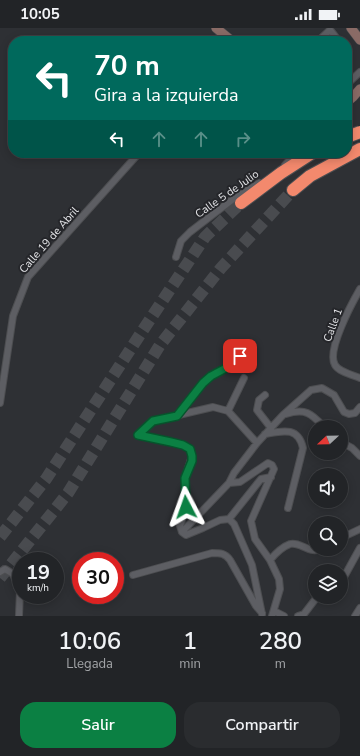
<!DOCTYPE html>
<html lang="es">
<head>
<meta charset="utf-8">
<style>
  :root { --surface:#222427; --page:#2a2c2f; --text:#f1f3f6; --muted:#a2a4a7; --line:#3f4144; --accent:#0b8043 }
  body { margin:0; font-family:"Nunito Sans",sans-serif; background:var(--page); color:var(--text); height:100vh; display:flex; flex-direction:column; font-size:15px; white-space:nowrap }
  * { box-sizing:border-box; margin:0 }
  p { font-size:13px; color:var(--muted) }
  .icon { flex:none; width:22px; height:22px; fill:none; stroke:currentColor; stroke-width:2; stroke-linecap:round; stroke-linejoin:round }
  .map { position:relative; height:588px; overflow:hidden }
  .drawer { display:flex; flex-direction:column; background:var(--surface); flex:1 }
  .drawer>* { flex:none }
  .hud { position:absolute; left:8px; top:8px; width:344px; height:122px; border-radius:16px; box-shadow:0 2px 10px #0003,0 0 0 1px var(--line); background:#00695c; color:#fff; overflow:hidden }
  .needle { width:26px; rotate:248deg }
  .tools { position:absolute; left:308px; top:392px; display:grid; gap:8px }
  .tools a { display:grid; place-items:center; width:40px; height:40px; border-radius:50%; background:var(--surface); box-shadow:0 2px 10px #0003,0 0 0 1px var(--line); font-size:20px }
  .speed { position:absolute; left:12px; top:524px; display:flex; gap:8px; font-size:20px; font-weight:700; text-align:center }
  .speed>* { display:grid; place-content:center; width:52px; height:52px; border-radius:50%; background:var(--surface); box-shadow:0 2px 10px #0003,0 0 0 1px var(--line); line-height:1 }
  .speed small { font-size:10px; font-weight:400 }
  .speed .limit { border:6px solid #d22; background:#fff; color:#111 }
  .pin { position:absolute; display:grid; place-items:center; width:34px; height:34px; color:#fff; margin:-17px; border-radius:8px; box-shadow:0 2px 6px #0006 }
  .me { position:absolute; width:44px; margin:-22px; rotate:356deg; stroke-linejoin:round; filter:drop-shadow(0 0 3px #0008) }
  .turn { display:flex; align-items:center; gap:14px; height:84px; padding:0 20px; font-size:18px }
  .turn .icon { width:52px; height:52px; stroke-width:2.5 }
  .turn b { display:block; font-size:28px; line-height:34px }
  .lanes { display:flex; align-items:center; height:38px; padding:0 20px; background:#0003; justify-content:center; gap:20px; direction:ltr }
  .lanes .off { opacity:.35 }
  .eta { display:flex; justify-content:space-evenly; align-items:center; height:68px; text-align:center }
  .eta b { font-size:24px; font-weight:600; line-height:28px }
  .action { display:flex; gap:8px; margin-top:auto; padding:8px 20px }
  .action a { flex:1; height:46px; border-radius:16px; background:var(--accent); color:#fff; font-size:16px; font-weight:600; line-height:46px; text-align:center }
  .action a+a { background:var(--page); color:var(--text) }
  .status { display:flex; justify-content:space-between; align-items:center; height:28px; padding:0 20px; background:var(--surface); direction:ltr }
  .status svg { height:11px; fill:currentColor }
  .map>svg:first-child { display:block }
  .lines { fill:none; stroke-linecap:round; stroke-linejoin:round }
  .motorway-tunnel { stroke:#494b4f; stroke-width:12; stroke-dasharray:12 6; stroke-linecap:butt }
  .minor-casing { stroke:#4d4e51; stroke-width:8 }
  .secondary-casing { stroke:#4d4e51; stroke-width:10 }
  .motorway-casing { stroke:#4d4e51; stroke-width:14 }
  .minor { stroke:#5d5e63; stroke-width:6 }
  .secondary { stroke:#8a6b66; stroke-width:9 }
  .motorway { stroke:#f3896d; stroke-width:12 }
  .motorway-bridge-casing { stroke:#4d4e51; stroke-width:14; stroke-linecap:butt }
  .motorway-bridge { stroke:#f3896d; stroke-width:12 }
  .route-casing { stroke:#07532c; stroke-width:10 }
  .route { stroke:#0b8043; stroke-width:7 }
  .labels { text-anchor:middle; dominant-baseline:central; stroke-width:4; stroke-linejoin:round; paint-order:stroke }
  .street-label { font-size:11px; fill:#e5e6e9; stroke:#25262a }
</style>
</head>
<body>
<div class="status"><b>10:05</b><svg viewBox="0 0 49 12"><path d="M0 12V9h3v3zM5 12V6h3v6zM10 12V3h3v9zM15 12V0h3v12zM26 1h20v11H26zM47 4h2v5h-2z"/></svg></div>
<div class="map">
<svg width="360" height="588" viewBox="0 0 360 588">
  <rect width="100%" height="100%" fill="#2e3034"/>
  <g class="lines">
    <path class="motorway-tunnel" d="M0 509 46 451 141 305 205 209 241 175
      M0 550 68 465 160 317 221 240 293 162"/>
    <defs>
      <path id="minor" d="M216 13 222 5
        M318 13 330 2 331 3 335 8 330 13
        M347 56 360 44
        M285 137 296 125
        M176 229 181 213 190 204 233 171 259 155
        M360 261C352 275 326 323 335 337 339 344 353 347 360 350
        M265 367 259 372 257 382 271 400
        M0 375 13 288 28 249 139 125
        M228 383 244 350
        M286 386C305 380 311 385 324 399
        M177 388 203 355 211 348 226 340 240 328
        M265 406C282 403 298 398 303 420L288 480
        M138 407 183 417 190 421 192 428 185 450 186 479 180 498 182 504 186 507 203 500 220 492 229 491 234 496 252 537 262 586
        M138 407 153 393 213 379 228 383 257 415
        M341 414 352 420 360 428
        M229 491 261 451 271 449
        M182 504 229 455
        M341 510 360 501
        M270 532C275 526 282 519 290 516 300 513 309 526 320 521
        M0 544 5 541 13 546 20 563 19 588
        M133 547 212 525C220 525 225 525 230 532L256 578 262 585
        M341 551 344 549 360 520
        M274 583 284 588
        M272 588 280 561 279 551 270 532 255 511 251 493 274 441 272 437 268 435 240 454 229 455 234 445 257 415 283 387 311 362 322 360 334 367 344 384 349 386 355 385 360 379
        M298 588 304 586 317 569
        M355 588 360 580"/>
      <path id="secondary" d="M216 0 232 13
        M351 0 360 12
        M347 74 353 69 360 61"/>
      <path id="motorway" d="M293 162 310 148 360 121
        M241 175 281 145 312 125"/>
    </defs>
    <use href="#minor" class="minor-casing"/>
    <use href="#secondary" class="secondary-casing"/>
    <use href="#motorway" class="motorway-casing"/>
    <use href="#minor" class="minor"/>
    <use href="#secondary" class="secondary"/>
    <use href="#motorway" class="motorway"/>
    <defs>
      <path id="motorway-bridge" d="M347 109 360 104"/>
    </defs>
    <use href="#motorway-bridge" class="motorway-bridge-casing"/>
    <use href="#motorway-bridge" class="motorway-bridge"/>
  </g>
  <g class="lines">
    <defs>
      <path id="route" d="M186 479 185 450 192 433V428L190 421 183 417 171 414 138 407 153 393 177 388 203 355 211 348 226 340 240 328"/>
    </defs>
    <use href="#route" class="route-casing"/>
    <use href="#route" class="route"/>
  </g>
  <g class="labels">
    <g class="street-label">
      <text transform="translate(227 166) rotate(-35)">Calle 5 de Julio</text>
      <text transform="translate(49 212) rotate(-49)">Calle 19 de Abril</text>
      <text transform="translate(333 297) rotate(-70)">Calle 1</text>
    </g>
  </g>
</svg>
<div class="tools">
<a><svg class="needle" viewBox="-14 -14 28 28"><path d="M0-13l5 13h-10z" fill="#e53935"/><path d="M0 13l5-13h-10z" fill="#a2a4a7"/></svg></a>
<a><svg class="icon" aria-label="sound" viewBox="0 0 24 24"><path d="M4 9h4l5-4v14l-5-4H4zM17 9q2 3 0 6"/></svg></a>
<a><svg class="icon" aria-label="search" viewBox="0 0 24 24"><circle cx="10" cy="10" r="6"/><path d="M15 15l6 6"/></svg></a>
<a><svg class="icon" aria-label="layers" viewBox="0 0 24 24"><path d="M12 4l9 5-9 5-9-5zM3 14l9 5 9-5"/></svg></a>
</div>
<div class="speed"><div>19<small>km/h</small></div><div class="limit">30</div></div>
<div class="pin" style="left:240px;top:328px;background:#d93025"><svg class="icon" aria-label="arrive" viewBox="0 0 24 24"><path d="M6 21V4h12l-3 4 3 4H6"/></svg></div>
<svg class="me" style="left:186px;top:479px" viewBox="-20 -20 40 40"><path d="M0-17L14 15 0 8-14 15z" fill="#0b8043" stroke="#fff" stroke-width="4"/></svg>
<div class="hud">
<div class="turn"><svg class="icon" aria-label="left" viewBox="0 0 24 24"><path d="M17 20v-9H6M10 6l-5 5 5 5"/></svg><div><b>70 m</b>Gira a la izquierda</div></div>
<div class="lanes"><svg class="icon" aria-label="left" viewBox="0 0 24 24"><path d="M17 20v-9H6M10 6l-5 5 5 5"/></svg><svg class="icon off" aria-label="ahead" viewBox="0 0 24 24"><path d="M12 20V5M6 11l6-6 6 6"/></svg><svg class="icon off" aria-label="ahead" viewBox="0 0 24 24"><path d="M12 20V5M6 11l6-6 6 6"/></svg><svg class="icon off" aria-label="right" viewBox="0 0 24 24"><path d="M7 20v-9h11M14 6l5 5-5 5"/></svg></div>
</div>
</div>
<section class="drawer">
<div class="eta">
<div><b>10:06</b><p>Llegada</p></div>
<div><b>1</b><p>min</p></div>
<div><b>280</b><p>m</p></div>
</div>
<div class="action"><a>Salir</a><a>Compartir</a></div>
</section>
</body>
</html>
